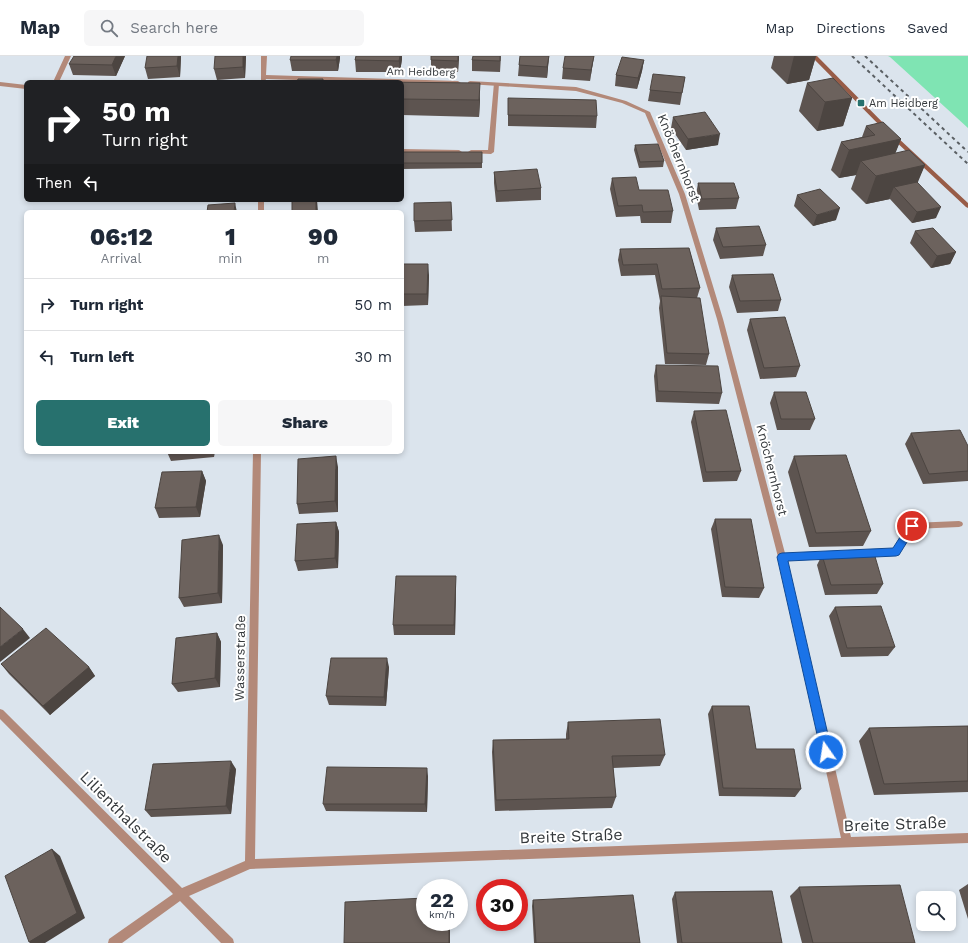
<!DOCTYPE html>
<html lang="en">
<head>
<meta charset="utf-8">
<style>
  :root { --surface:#fff; --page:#f6f6f7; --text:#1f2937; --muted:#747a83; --line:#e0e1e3; --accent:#27716e }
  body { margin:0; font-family:"Work Sans",sans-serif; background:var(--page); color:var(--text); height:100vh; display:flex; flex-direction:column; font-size:15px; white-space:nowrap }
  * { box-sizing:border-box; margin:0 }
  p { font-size:13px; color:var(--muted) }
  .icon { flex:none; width:22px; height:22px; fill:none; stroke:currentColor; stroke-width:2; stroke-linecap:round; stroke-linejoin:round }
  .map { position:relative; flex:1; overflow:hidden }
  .details { position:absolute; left:24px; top:154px; width:380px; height:244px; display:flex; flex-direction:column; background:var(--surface); border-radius:6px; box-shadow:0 2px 6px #0003 }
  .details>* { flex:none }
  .guide { position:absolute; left:24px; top:24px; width:380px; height:122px; border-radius:6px; box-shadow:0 2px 6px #0003; background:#202124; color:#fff; overflow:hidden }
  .controls { position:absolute; left:916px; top:835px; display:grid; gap:8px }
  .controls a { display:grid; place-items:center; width:40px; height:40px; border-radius:6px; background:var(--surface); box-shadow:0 2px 6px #0003; font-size:20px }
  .speed { position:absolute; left:416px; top:823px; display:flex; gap:8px; font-size:20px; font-weight:700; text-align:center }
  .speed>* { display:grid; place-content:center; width:52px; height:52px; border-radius:50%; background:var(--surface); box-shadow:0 2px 6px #0003; line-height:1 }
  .speed small { font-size:10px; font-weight:400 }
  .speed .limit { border:6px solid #d22; background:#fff; color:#111 }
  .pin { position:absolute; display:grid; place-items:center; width:34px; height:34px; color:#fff; margin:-17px; border:2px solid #fff; border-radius:50%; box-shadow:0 1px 4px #0007 }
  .me { position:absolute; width:44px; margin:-22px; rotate:347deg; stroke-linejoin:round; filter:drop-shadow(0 0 3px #0008) }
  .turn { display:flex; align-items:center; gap:14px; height:84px; padding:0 12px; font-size:18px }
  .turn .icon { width:52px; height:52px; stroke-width:2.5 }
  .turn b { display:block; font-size:28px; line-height:34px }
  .then { display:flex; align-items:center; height:38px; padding:0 12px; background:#0003; gap:8px; font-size:15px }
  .eta { display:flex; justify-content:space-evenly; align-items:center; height:68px; text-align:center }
  .eta b { font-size:24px; font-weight:800; line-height:28px }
  .button { display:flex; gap:8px; margin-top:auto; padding:8px 12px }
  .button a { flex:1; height:46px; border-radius:6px; background:var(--accent); color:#fff; font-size:16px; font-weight:800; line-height:46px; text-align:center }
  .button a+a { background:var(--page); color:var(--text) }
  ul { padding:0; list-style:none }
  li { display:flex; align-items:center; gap:12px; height:52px; padding:0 12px; border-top:1px solid var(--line) }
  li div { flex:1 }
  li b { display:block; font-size:15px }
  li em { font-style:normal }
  header { display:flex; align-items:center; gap:24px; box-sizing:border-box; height:56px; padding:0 20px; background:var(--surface); border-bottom:1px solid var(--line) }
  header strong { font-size:19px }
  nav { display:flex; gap:22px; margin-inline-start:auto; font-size:14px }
  .search { width:280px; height:36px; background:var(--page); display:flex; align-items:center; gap:10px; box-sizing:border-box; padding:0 14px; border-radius:6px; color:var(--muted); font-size:15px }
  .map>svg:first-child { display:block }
  .green { fill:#7fe4b3 }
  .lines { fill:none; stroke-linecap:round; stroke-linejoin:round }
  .lane { fill:#b38979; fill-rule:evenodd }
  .street { fill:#b38979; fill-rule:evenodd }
  .secondary { fill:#985c47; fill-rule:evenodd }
  .rail { stroke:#5b6064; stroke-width:2; stroke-dasharray:3.5 3.5; stroke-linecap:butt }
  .wall { fill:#5d5450 }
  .shaded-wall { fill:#4c4541 }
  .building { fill:#6c625d; stroke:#4c4541 }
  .route { fill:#1a73e8; stroke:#114b97 }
  .poi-dot { fill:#27716e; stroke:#fff; stroke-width:1.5 }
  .labels { text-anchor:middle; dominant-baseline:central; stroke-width:4; stroke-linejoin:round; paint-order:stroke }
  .far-street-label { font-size:11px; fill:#35393c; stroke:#fff }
  .far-poi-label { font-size:11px; fill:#35393c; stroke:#fff; text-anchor:start }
  .street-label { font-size:13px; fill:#35393c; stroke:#fff }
  .near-street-label { font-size:16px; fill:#35393c; stroke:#fff }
</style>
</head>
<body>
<header>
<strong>Map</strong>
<div class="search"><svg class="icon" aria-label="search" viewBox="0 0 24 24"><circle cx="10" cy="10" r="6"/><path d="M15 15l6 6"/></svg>Search here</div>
<nav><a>Map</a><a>Directions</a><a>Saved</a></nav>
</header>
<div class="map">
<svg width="968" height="887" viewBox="0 0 968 887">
  <rect width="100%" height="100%" fill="#dbe4ed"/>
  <path class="green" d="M888 0H968V72L890 1Z"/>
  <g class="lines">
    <path class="lane" d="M65 0H71L59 26H53Z
      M494 27 499 28 494 96 491 98 469 97 468 96 471 94H488Z
      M402 93 459 94 462 96 459 98 402 97Z
      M959 465 962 466 963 468 962 470 959 471 914 473 899 498 896 499 863 501 860 500 859 498 860 496 863 495 894 493 909 468 912 467Z
      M831 496 834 497 835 499 834 501 831 502 782 504 779 503 778 501 779 499 782 498Z"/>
    <path class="street" d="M261 0H267L266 19 458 25 461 27 458 29 266 23 265 26H261Z
      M470 25 576 31 626 45 650 56 685 138 723 263 786 501 851 781 968 777V787L250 813 189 840 233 883 234 887H221L180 845 122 887H108L109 883 173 838 0 663V653L3 654 182 832 245 805 253 396H261L255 803 841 782 778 501 717 263 679 138 645 57 622 47 576 35 468 28V26Z
      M0 26 26 29V33L0 30Z
      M258 144H264V156H258Z"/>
    <path class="secondary" d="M811 0H817L897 81 968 147V152L966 151 893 83Z"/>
    <path class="rail" d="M852 0 968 108
      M865 0 968 96"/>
  </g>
  <path class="wall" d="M125 0 116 20 73 19 69 8Z
    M181 0 180 21 148 23 145 12Z
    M246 0 245 22 217 24 214 13Z
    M356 0H402V3L400 16H356L355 4Z
    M459 0 458 16 431 15V4Z
    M501 0 500 16 472 15V4Z
    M520 0H549L547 22 518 20 519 9Z
    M594 0 590 25 562 23 563 12Z
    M774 0H816L809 24 787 28 771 12Z
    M340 2 338 15H292L290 4Z
    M644 4 642 15 637 33 615 30 616 19Z
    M685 21 680 49 648 45 650 34Z
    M402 26 480 43 479 61 402 59Z
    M807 27 852 42 843 70 817 75 799 55Z
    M508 42 597 60 596 72 508 70Z
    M673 61 718 89 686 94 671 72Z
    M866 70 901 83 895 97 925 109 917 126 936 162 912 167 890 143 866 148 851 133 856 119 839 122 831 114 841 86 862 81Z
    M635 89 664 105 663 111 639 112 634 94Z
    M402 96H482V112L402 113Z
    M494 116 541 132V144L496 146 494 127Z
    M612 122 639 134 673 155 671 167H641L640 160 616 161 610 133Z
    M698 127 739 142 736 153 699 154 696 139Z
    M797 139 836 164 813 170 794 150Z
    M208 144H230L208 146Z
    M451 146 452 175 415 176 414 165Z
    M716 172 766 189 763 200 720 203 713 184Z
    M915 175 956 196 950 208 931 212 910 187Z
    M689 192 700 232 697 242 709 298 706 309 665 308 659 252 660 245 655 219 621 220 618 204 620 193Z
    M402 208 429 219 428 249 402 250Z
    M732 219 781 244 778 255 737 257 729 231Z
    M750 263 800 310 796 321 760 323 747 274Z
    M656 309 722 337 719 348 656 346 654 320Z
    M774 336 815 363 810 374H777L770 347Z
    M694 355 741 415 737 425 703 426 691 366Z
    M911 377 968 390V425L923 428 905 388Z
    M167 396H215L214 401 171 405Z
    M794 400 871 475 863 490 809 491 788 416Z
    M338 411V456L299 458 297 448Z
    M202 415 206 425 200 461 159 462 155 452Z
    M715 463 764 532 759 542 722 541 711 473Z
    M336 466 339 476 338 512 298 515 295 505Z
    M223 489 222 547 184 551 179 542Z
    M822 499 883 528 877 538 825 539 817 509Z
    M456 530 455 579H394L393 569Z
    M835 551 895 591 888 600 841 601 829 560Z
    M217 577 221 586 220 631 178 636 172 628Z
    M1 608 89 611 95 620 50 659 9 618Z
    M389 611 386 650 329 649 326 640Z
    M712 650 756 693 801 733 795 741 719 740 708 658Z
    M568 666 665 699 660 710 613 712 616 741 612 752 495 755 492 696 493 684 566 683V678Z
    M968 670V736L874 739 859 685 869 672Z
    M236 713 231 758 151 761 145 754Z
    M428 720 427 756 326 755 323 748Z
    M968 828V863L959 834Z
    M799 831 915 887H802L790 840Z
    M675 836 782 887H677L672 843Z
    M533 844 640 887H534L532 850Z"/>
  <path class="shaded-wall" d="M116 0H125L116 20 112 9Z
    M178 0H181L180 21 177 10Z
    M243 0H246L245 22 243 11Z
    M337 0H340V2L338 15 336 4Z
    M400 0H402V3L400 16 399 5Z
    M458 0H459L458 16Z
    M549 0 547 22V11Z
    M594 0 593 6 590 25 591 14Z
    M794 0H816L809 24 787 28Z
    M644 4 642 15 637 33 638 22Z
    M480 27V43L479 61V44Z
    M852 42 843 70 817 75 825 46Z
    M720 78 718 89 686 94 688 83Z
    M901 83 890 111 861 105 856 119 839 122 849 94Z
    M925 109 913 138 894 131 889 143H890L866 148 876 120Z
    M316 144H317L318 156H316Z
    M235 147 237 156H234Z
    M941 151 936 162 912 167 917 156Z
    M840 152 836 164 813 170 817 159Z
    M956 196 950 208 931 212 937 200Z
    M428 208 429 219 428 249 427 238Z
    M336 400 338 411V456L335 445Z
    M202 415 206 425 200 461 196 451Z
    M336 466 339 476 338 512 335 502Z
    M219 479 223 489 222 547 218 537Z
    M456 520V530L455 579 454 569Z
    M23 573 30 582 0 606V591Z
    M217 577 221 586 220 631 215 622Z
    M387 602 389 611 386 650 384 641Z
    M89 611 95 620 50 659 43 650Z
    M231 705 236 713 231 758 226 750Z
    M427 712 428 720 427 756 425 748Z
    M52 793 60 800 85 862 45 887H30L29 886Z
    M449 866H450V887H449Z"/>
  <path class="building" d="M74 0H116L112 9 69 8Z
    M147 0H178L177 10 145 12Z
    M215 0H243V11L214 13Z
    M291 0H337L336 4H290Z
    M356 0H400L399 5 355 4Z
    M431 0H458V5L431 4Z
    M473 0H500V5L472 4Z
    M520 0H549L547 11 519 9Z
    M565 0H594L591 14 563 12Z
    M622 1 644 4 638 22 616 19Z
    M653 18 685 21 682 37 650 34Z
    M833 22 852 42 825 46 807 27Z
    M298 23H323V25H359V26H295H297Z
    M379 26 480 27 479 44 402 43V26Z
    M508 42 596 44 597 60 508 59Z
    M705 56 720 78 688 83 673 61Z
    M883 66 901 83 849 94 841 86 875 79 866 70Z
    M658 88 664 105 640 106 635 89Z
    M909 94 925 109 876 120 861 105Z
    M402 96H482V107H402Z
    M537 113 541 132 497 135 494 116Z
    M636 121 639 134H668L673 155 643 156 642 149 618 150 612 122Z
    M917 126 941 151 917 156 894 131Z
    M698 127H734L739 142 702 143Z
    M820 133 840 152 817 159 797 139Z
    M292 144H316V156H292Z
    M451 146 452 164 414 165V147Z
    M235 147 234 156H207L208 149Z
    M759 170 766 189 723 191 716 172Z
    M933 172 956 196 937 200 915 175Z
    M689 192 700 232 662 233 657 208 623 209 620 193Z
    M402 208H428L427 238H402Z
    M773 218 781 244 740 245 732 219Z
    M661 240 700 242 709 298 667 297Z
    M785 261 800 310 764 312 750 263Z
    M656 309 718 310 722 337 658 335Z
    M774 336H806L815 363H781Z
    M726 354 741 415 706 416 694 355Z
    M960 374 968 390V415L929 418 911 377Z
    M846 399 871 475 816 477 794 400Z
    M336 400 335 445 297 448 298 403Z
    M202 415 196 451 155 452 162 416Z
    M715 463H751L764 532 725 531Z
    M336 466 335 502 295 505 297 468Z
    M219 479 218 537 179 542 182 484Z
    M874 497 883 528 831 529 822 499Z
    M396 520H456L454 569H393Z
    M881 550 895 591 847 592 835 551Z
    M0 551 23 573 0 591Z
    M46 572 89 611 43 650 1 608Z
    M217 577 215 622 172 628 176 582Z
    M331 602H387L384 641 326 640Z
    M712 650H749L756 693H794L801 733 723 732Z
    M660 663 665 699 612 700 616 741 496 744 493 684 569 683 568 666Z
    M968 670V725L884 728 869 672Z
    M231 705 226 750 145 754 153 708Z
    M327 711 427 712 425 748H323Z
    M52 793 77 857 29 886 5 820Z
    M900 829 915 887H813L799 831Z
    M772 835 782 887H682L675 836Z
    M633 839 640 887H536L533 844Z
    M425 842V866H449V887H344L345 846Z"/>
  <path class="route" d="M912 466 915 467 917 470 899 499 896 500 788 505 832 696 830 700 826 701 822 700 821 696 777 501 779 498 782 497 893 492 909 467Z"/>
  <rect class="poi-dot" x="857" y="43" width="8" height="8" rx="2"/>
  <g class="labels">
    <g class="far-street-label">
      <text transform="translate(421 16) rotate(1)">Am Heidberg</text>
    </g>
    <g class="far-poi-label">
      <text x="869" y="47">Am Heidberg</text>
    </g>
    <g class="street-label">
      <text transform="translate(679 102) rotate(68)">Knöchernhorst</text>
      <text transform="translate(772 414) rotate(76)">Knöchernhorst</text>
      <text transform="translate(240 602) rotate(-89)">Wasserstraße</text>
    </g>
    <g class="near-street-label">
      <text transform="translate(126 761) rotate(45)">Lilienthalstraße</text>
      <text transform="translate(895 768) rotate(-2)">Breite Straße</text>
      <text transform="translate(571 780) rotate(-2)">Breite Straße</text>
    </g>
  </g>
</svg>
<div class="controls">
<a><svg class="icon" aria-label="search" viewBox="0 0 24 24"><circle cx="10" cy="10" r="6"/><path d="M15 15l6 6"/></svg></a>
</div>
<div class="speed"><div>22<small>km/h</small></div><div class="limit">30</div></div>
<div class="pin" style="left:912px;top:470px;background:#d93025"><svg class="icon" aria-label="arrive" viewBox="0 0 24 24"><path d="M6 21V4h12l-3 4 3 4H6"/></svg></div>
<svg class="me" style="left:826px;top:696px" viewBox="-20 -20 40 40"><circle r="17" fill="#1a73e8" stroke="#fff" stroke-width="3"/><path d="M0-11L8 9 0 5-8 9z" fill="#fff"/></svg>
<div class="guide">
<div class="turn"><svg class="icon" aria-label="right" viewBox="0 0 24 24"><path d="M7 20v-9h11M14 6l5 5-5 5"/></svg><div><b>50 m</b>Turn right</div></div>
<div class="then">Then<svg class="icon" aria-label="left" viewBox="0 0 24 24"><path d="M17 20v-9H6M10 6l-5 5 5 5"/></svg></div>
</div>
<section class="details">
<div class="eta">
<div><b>06:12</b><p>Arrival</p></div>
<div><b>1</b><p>min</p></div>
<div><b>90</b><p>m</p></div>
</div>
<ul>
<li><svg class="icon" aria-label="right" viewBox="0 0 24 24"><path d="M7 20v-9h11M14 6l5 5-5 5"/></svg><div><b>Turn right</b></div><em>50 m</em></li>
<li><svg class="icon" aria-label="left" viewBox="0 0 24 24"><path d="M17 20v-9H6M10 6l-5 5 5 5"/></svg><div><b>Turn left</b></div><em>30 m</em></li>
</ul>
<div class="button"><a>Exit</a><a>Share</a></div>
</section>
</div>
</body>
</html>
